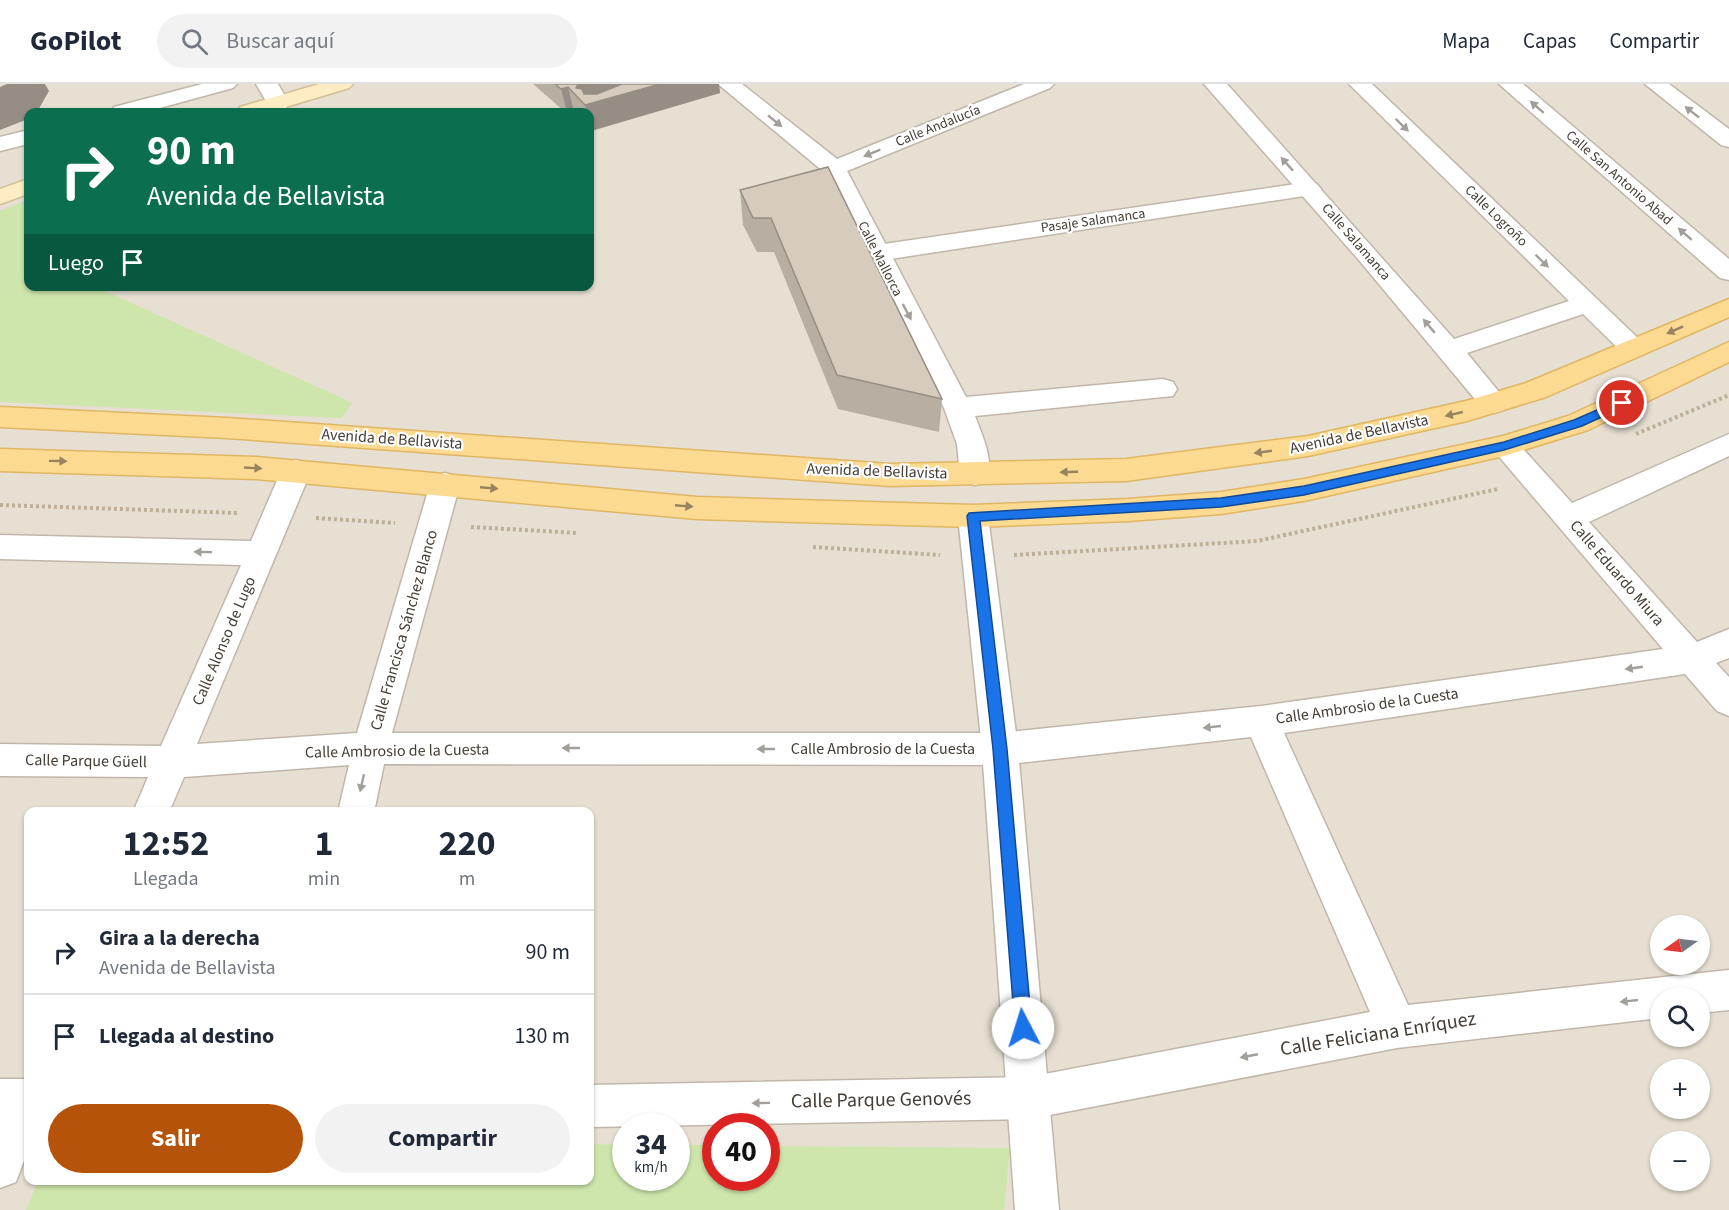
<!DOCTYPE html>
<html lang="es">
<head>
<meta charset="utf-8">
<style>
  :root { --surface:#fff; --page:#f2f2f3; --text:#1f2937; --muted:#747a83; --line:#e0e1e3; --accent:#b45309 }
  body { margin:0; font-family:"Source Sans 3",sans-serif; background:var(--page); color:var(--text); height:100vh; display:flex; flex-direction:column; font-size:22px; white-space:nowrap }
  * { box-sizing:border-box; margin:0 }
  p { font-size:20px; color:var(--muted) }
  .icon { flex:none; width:33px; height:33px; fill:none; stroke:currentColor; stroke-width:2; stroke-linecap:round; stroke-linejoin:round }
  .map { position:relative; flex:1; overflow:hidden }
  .side { position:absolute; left:24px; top:723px; width:570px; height:378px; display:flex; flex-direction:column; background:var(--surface); border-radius:12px; box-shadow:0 2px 4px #0004 }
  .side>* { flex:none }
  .hud { position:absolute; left:24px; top:24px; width:570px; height:183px; border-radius:12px; box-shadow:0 2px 4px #0004; background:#0b6e4f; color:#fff; overflow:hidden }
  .needle { width:39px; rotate:256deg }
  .tools { position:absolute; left:1650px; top:831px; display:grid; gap:12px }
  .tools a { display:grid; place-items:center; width:60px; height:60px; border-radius:50%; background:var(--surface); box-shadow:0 2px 4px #0004; font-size:30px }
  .speed { position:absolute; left:612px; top:1029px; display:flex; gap:12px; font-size:30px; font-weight:700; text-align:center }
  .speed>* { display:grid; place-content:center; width:78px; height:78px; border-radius:50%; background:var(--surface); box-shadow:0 2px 4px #0004; line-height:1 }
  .speed small { font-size:15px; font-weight:400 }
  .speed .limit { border:9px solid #d22; background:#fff; color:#111 }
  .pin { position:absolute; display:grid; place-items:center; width:51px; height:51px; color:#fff; margin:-26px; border:3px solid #fff; border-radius:50%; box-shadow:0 2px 6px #0007 }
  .me { position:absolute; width:66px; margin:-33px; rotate:355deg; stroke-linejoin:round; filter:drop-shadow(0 0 4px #0008) }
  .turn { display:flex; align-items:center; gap:21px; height:126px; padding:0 24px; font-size:27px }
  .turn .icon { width:78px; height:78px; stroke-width:2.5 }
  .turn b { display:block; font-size:42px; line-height:51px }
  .then { display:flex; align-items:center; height:57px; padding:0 24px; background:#0003; gap:12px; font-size:22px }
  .eta { display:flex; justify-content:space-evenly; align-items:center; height:102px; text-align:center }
  .eta b { font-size:36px; font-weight:700; line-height:42px }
  .button { display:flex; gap:12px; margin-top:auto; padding:12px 24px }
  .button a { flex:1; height:69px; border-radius:36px; background:var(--accent); color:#fff; font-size:24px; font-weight:700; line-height:69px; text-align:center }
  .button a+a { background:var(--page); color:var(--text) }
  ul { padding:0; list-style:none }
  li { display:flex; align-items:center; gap:18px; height:84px; padding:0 24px; border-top:2px solid var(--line) }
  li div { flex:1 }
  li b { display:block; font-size:22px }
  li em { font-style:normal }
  header { display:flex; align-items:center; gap:36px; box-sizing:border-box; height:84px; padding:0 30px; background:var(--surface); border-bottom:2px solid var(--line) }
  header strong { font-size:28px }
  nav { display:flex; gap:33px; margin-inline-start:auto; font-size:21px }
  .search { width:420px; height:54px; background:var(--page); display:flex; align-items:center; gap:15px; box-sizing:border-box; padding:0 21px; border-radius:33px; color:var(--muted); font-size:22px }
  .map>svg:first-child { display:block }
  .residential { fill:#e6dfd2; fill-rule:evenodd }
  .green { fill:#cee6ac }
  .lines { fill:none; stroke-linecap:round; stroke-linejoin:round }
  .pedestrian-casing { stroke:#c0b7aa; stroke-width:3 }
  .minor-casing { stroke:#c0b7aa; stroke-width:3 }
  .tertiary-casing { stroke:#c0b7aa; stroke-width:3 }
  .secondary-casing { stroke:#d2bf94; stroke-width:3 }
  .primary-casing { stroke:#e1b662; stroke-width:3 }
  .path { stroke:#beaf98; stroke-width:4; stroke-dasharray:3 3; stroke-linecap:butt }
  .pedestrian { fill:#fff; fill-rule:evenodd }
  .minor { fill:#fff; fill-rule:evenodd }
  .tertiary { fill:#fff; fill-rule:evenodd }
  .secondary { fill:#feedc2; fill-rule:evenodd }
  .primary { fill:#fdda92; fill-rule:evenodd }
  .wall { fill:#b8afa2 }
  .shaded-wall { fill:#968e84 }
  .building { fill:#d6cbbc; stroke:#968e84; stroke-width:1.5 }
  .oneway { fill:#a29e9a }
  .oneway2 { fill:#97845e }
  .route { fill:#1a73e8; stroke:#114b97; stroke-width:1.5 }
  .labels { text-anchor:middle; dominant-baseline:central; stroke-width:4.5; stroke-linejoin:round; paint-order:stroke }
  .far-street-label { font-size:14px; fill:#443d34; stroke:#fff }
  .street-label { font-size:16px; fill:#443d34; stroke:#fff }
  .near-street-label { font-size:20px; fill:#443d34; stroke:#fff }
</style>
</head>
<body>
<header>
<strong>GoPilot</strong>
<div class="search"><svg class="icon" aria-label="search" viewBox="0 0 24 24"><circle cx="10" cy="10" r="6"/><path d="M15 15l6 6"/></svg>Buscar aquí</div>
<nav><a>Mapa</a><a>Capas</a><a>Compartir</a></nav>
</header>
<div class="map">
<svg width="1729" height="1126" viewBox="0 0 1729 1126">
  <rect width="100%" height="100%" fill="#f2ede4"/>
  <path class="residential" d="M0 0H1729V1126H0ZM28 28H590V202H28ZM28 728H590V1096H28ZM1660 842H1700V880H1660ZM1660 914H1700V952H1660ZM1660 986H1700V1024H1660ZM626 1042H676V1094H626ZM716 1042H766V1094H716ZM1660 1058H1700V1096H1660Z"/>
  <path class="green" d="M28 116V202L96 203 353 319 341 334 0 318V127Z
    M590 1060 625 1061 626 1094H676L677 1061H715L716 1094H766L767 1062 1010 1064 1004 1126H26L38 1097 590 1096Z"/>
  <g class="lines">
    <defs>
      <path id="pedestrian" d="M1309 98 1317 100 1321 105 1317 110 877 177 868 174 865 169 868 164 877 161Z"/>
      <path id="minor" d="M202 0H237L233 4 145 28H111L114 23Z
        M256 0H278L289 19 286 24 278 25 270 24Z
        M718 0H742L837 75 1024 0H1054L1050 4 847 87 966 313 1163 295 1173 298 1177 305 1173 312 975 332C982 351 996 379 985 398L975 401 965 398 960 390 957 360 944 324 824 88Z
        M1204 0H1227L1454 255 1569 217 1349 0H1372L1642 258 1646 264 1642 270 1633 273 1624 270 1583 230 1467 269 1508 319 1504 326 1494 329 1484 326 1358 175Z
        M1499 0H1523L1729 175V196L1720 194Z
        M1645 0H1669L1729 45V63L1721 61Z
        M28 46V60L0 67V53Z
        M1729 350V372L1589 438 1697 558 1729 545V574L1716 579 1729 593V632L1717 627 1685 590 1284 649 1408 921 1729 886V926L1700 929V914H1660V934L1397 964 1029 1035 590 1043V1001L1029 993 1370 928 1251 653 1000 681 384 680 374 728H338L349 681 184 693 169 728H133L148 693 0 692V660L161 662 241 481 0 475V451L251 457 281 387 286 379 296 376 306 379 311 387 197 660 357 649 430 400 435 392 445 389 455 392 460 400 392 649H1000L1261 622 1663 565 1490 362 1494 355 1504 352 1514 355 1572 419Z
        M0 995H28V1066L16 1098 0 1104Z"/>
      <path id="tertiary" d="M973 421 984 424 988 432 1018 665 1059 1126H1015L982 665 958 432 962 424Z"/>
      <path id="secondary" d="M319 0H353L349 4 269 28H237L240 23Z
        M28 95V110L0 120V105Z"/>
      <path id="primary" d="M1729 215V233L1546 313 1467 337 1308 372 1126 397 890 402 227 354 0 343V323L227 334 890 380 1126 375 1308 352 1466 317 1526 299Z
        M1729 258V278L1588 346 1504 372 1304 417 1221 430 1128 437 973 443 697 435 256 395 0 387V365L256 373 697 413 973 421 1128 415 1221 408 1304 395 1503 352 1568 332Z"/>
    </defs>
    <use href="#pedestrian" class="pedestrian-casing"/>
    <use href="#minor" class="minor-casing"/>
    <use href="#tertiary" class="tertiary-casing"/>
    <use href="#secondary" class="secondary-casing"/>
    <use href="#primary" class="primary-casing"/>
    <path class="path" d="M1636 350 1729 311
      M0 421 239 429
      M316 434 395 439
      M471 443 578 449
      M813 463 940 471
      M1014 471 1257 457 1498 405"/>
    <use href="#pedestrian" class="pedestrian"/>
    <use href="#minor" class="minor"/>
    <use href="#tertiary" class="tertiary"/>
    <use href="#secondary" class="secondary"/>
    <use href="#primary" class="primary"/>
  </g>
  <path class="wall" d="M533 0H719L720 9 591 47 590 45V28H565Z
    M828 83 942 315 939 348 838 325 774 168H757L743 141 740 106Z"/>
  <path class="shaded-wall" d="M7 0H45L49 7 37 28H28V35L0 46V3Z
    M578 0H642L585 21 576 4Z
    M660 0H719L720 9 591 47 590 40V28H587L585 21Z
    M568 3 574 28H567L561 5Z"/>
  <path class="building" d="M555 0H578L576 4 582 5 584 10H597L622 0H660L585 21 568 3 561 5Z
    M828 83 942 315 837 291 771 134H753L740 106Z"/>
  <defs><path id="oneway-solid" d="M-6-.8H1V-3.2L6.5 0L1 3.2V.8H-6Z" transform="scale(1.5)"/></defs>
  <g class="oneway">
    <use href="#oneway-solid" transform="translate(1537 23) rotate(-139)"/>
    <use href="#oneway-solid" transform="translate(1692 28) rotate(-142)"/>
    <use href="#oneway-solid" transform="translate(775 37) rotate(39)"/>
    <use href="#oneway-solid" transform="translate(1402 41) rotate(44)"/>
    <use href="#oneway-solid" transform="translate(872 69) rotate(158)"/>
    <use href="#oneway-solid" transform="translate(1287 80) rotate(-132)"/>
    <use href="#oneway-solid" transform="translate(1685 150) rotate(-139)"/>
    <use href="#oneway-solid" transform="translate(1542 177) rotate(44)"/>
    <use href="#oneway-solid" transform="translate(907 228) rotate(62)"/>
    <use href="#oneway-solid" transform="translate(1429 242) rotate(-130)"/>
    <use href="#oneway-solid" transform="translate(203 468) rotate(-179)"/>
    <use href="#oneway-solid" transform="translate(1634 584) rotate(172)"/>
    <use href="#oneway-solid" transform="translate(1212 643) rotate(174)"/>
    <use href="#oneway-solid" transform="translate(571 664) rotate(-180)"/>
    <use href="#oneway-solid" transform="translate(766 665) rotate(-180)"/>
    <use href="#oneway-solid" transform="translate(362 699) rotate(103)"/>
    <use href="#oneway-solid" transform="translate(1629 917) rotate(174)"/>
    <use href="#oneway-solid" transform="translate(1249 972) rotate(169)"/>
    <use href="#oneway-solid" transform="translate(761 1019) rotate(179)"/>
  </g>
  <g class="oneway2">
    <use href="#oneway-solid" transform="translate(1675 246) rotate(156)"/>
    <use href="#oneway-solid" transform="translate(1454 330) rotate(167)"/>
    <use href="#oneway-solid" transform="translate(1263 368) rotate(172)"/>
    <use href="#oneway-solid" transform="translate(58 377) rotate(1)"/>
    <use href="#oneway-solid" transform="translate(253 384) rotate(3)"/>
    <use href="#oneway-solid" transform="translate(1069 388) rotate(178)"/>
    <use href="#oneway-solid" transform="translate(489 404) rotate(5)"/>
    <use href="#oneway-solid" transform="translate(684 422) rotate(5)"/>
  </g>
  <path class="route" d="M1622 315 1626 316V322L1582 342 1504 366 1304 411 1221 423 980 437 1007 665 1032 944 1029 950 1023 953 1017 950 1015 944 993 665 967 432 969 429 1221 414 1304 402 1504 358 1574 336Z"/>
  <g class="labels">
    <g class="far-street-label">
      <text transform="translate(938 42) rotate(-22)">Calle Andalucía</text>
      <text transform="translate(1619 94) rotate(41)">Calle San Antonio Abad</text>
      <text transform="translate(1496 132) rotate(44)">Calle Logroño</text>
      <text transform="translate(1093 137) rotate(-8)">Pasaje Salamanca</text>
      <text transform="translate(1356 158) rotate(49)">Calle Salamanca</text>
      <text transform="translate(880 175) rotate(63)">Calle Mallorca</text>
    </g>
    <g class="street-label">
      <text transform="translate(1359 350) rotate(-12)">Avenida de Bellavista</text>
      <text transform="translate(392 355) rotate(4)">Avenida de Bellavista</text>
      <text transform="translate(877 387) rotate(2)">Avenida de Bellavista</text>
      <text transform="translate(1617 489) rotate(49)">Calle Eduardo Miura</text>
      <text transform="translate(404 546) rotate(-74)">Calle Francisca Sánchez Blanco</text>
      <text transform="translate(224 557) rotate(-67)">Calle Alonso de Lugo</text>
      <text transform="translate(1367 622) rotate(-8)">Calle Ambrosio de la Cuesta</text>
      <text x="883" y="665">Calle Ambrosio de la Cuesta</text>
      <text transform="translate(397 667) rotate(-1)">Calle Ambrosio de la Cuesta</text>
      <text transform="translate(86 677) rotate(1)">Calle Parque Güell</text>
    </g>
    <g class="near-street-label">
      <text transform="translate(1378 950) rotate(-9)">Calle Feliciana Enríquez</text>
      <text transform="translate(881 1016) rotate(-1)">Calle Parque Genovés</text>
    </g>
  </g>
</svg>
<div class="tools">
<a><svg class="needle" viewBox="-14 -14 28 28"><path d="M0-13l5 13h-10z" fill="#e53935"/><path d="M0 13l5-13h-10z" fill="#747a83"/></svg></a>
<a><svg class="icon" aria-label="search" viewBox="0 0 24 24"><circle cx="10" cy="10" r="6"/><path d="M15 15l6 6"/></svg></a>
<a>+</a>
<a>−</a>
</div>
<div class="speed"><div>34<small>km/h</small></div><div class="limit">40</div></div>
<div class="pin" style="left:1622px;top:319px;background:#d93025"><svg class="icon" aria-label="arrive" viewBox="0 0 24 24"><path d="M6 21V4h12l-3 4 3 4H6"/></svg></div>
<svg class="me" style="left:1023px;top:944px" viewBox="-20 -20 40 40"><circle r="19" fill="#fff"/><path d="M0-13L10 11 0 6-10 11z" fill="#1a73e8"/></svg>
<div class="hud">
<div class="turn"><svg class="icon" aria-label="right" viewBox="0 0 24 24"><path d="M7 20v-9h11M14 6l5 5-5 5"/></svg><div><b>90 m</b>Avenida de Bellavista</div></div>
<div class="then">Luego<svg class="icon" aria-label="arrive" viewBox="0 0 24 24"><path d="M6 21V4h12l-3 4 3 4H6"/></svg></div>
</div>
<section class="side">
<div class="eta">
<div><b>12:52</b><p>Llegada</p></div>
<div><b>1</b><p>min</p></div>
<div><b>220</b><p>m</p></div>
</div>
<ul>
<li><svg class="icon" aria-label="right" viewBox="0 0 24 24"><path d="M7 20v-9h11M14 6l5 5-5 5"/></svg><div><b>Gira a la derecha</b><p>Avenida de Bellavista</p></div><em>90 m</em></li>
<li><svg class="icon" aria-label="arrive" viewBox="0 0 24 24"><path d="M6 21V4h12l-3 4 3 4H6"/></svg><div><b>Llegada al destino</b></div><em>130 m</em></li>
</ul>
<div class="button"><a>Salir</a><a>Compartir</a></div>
</section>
</div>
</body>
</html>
